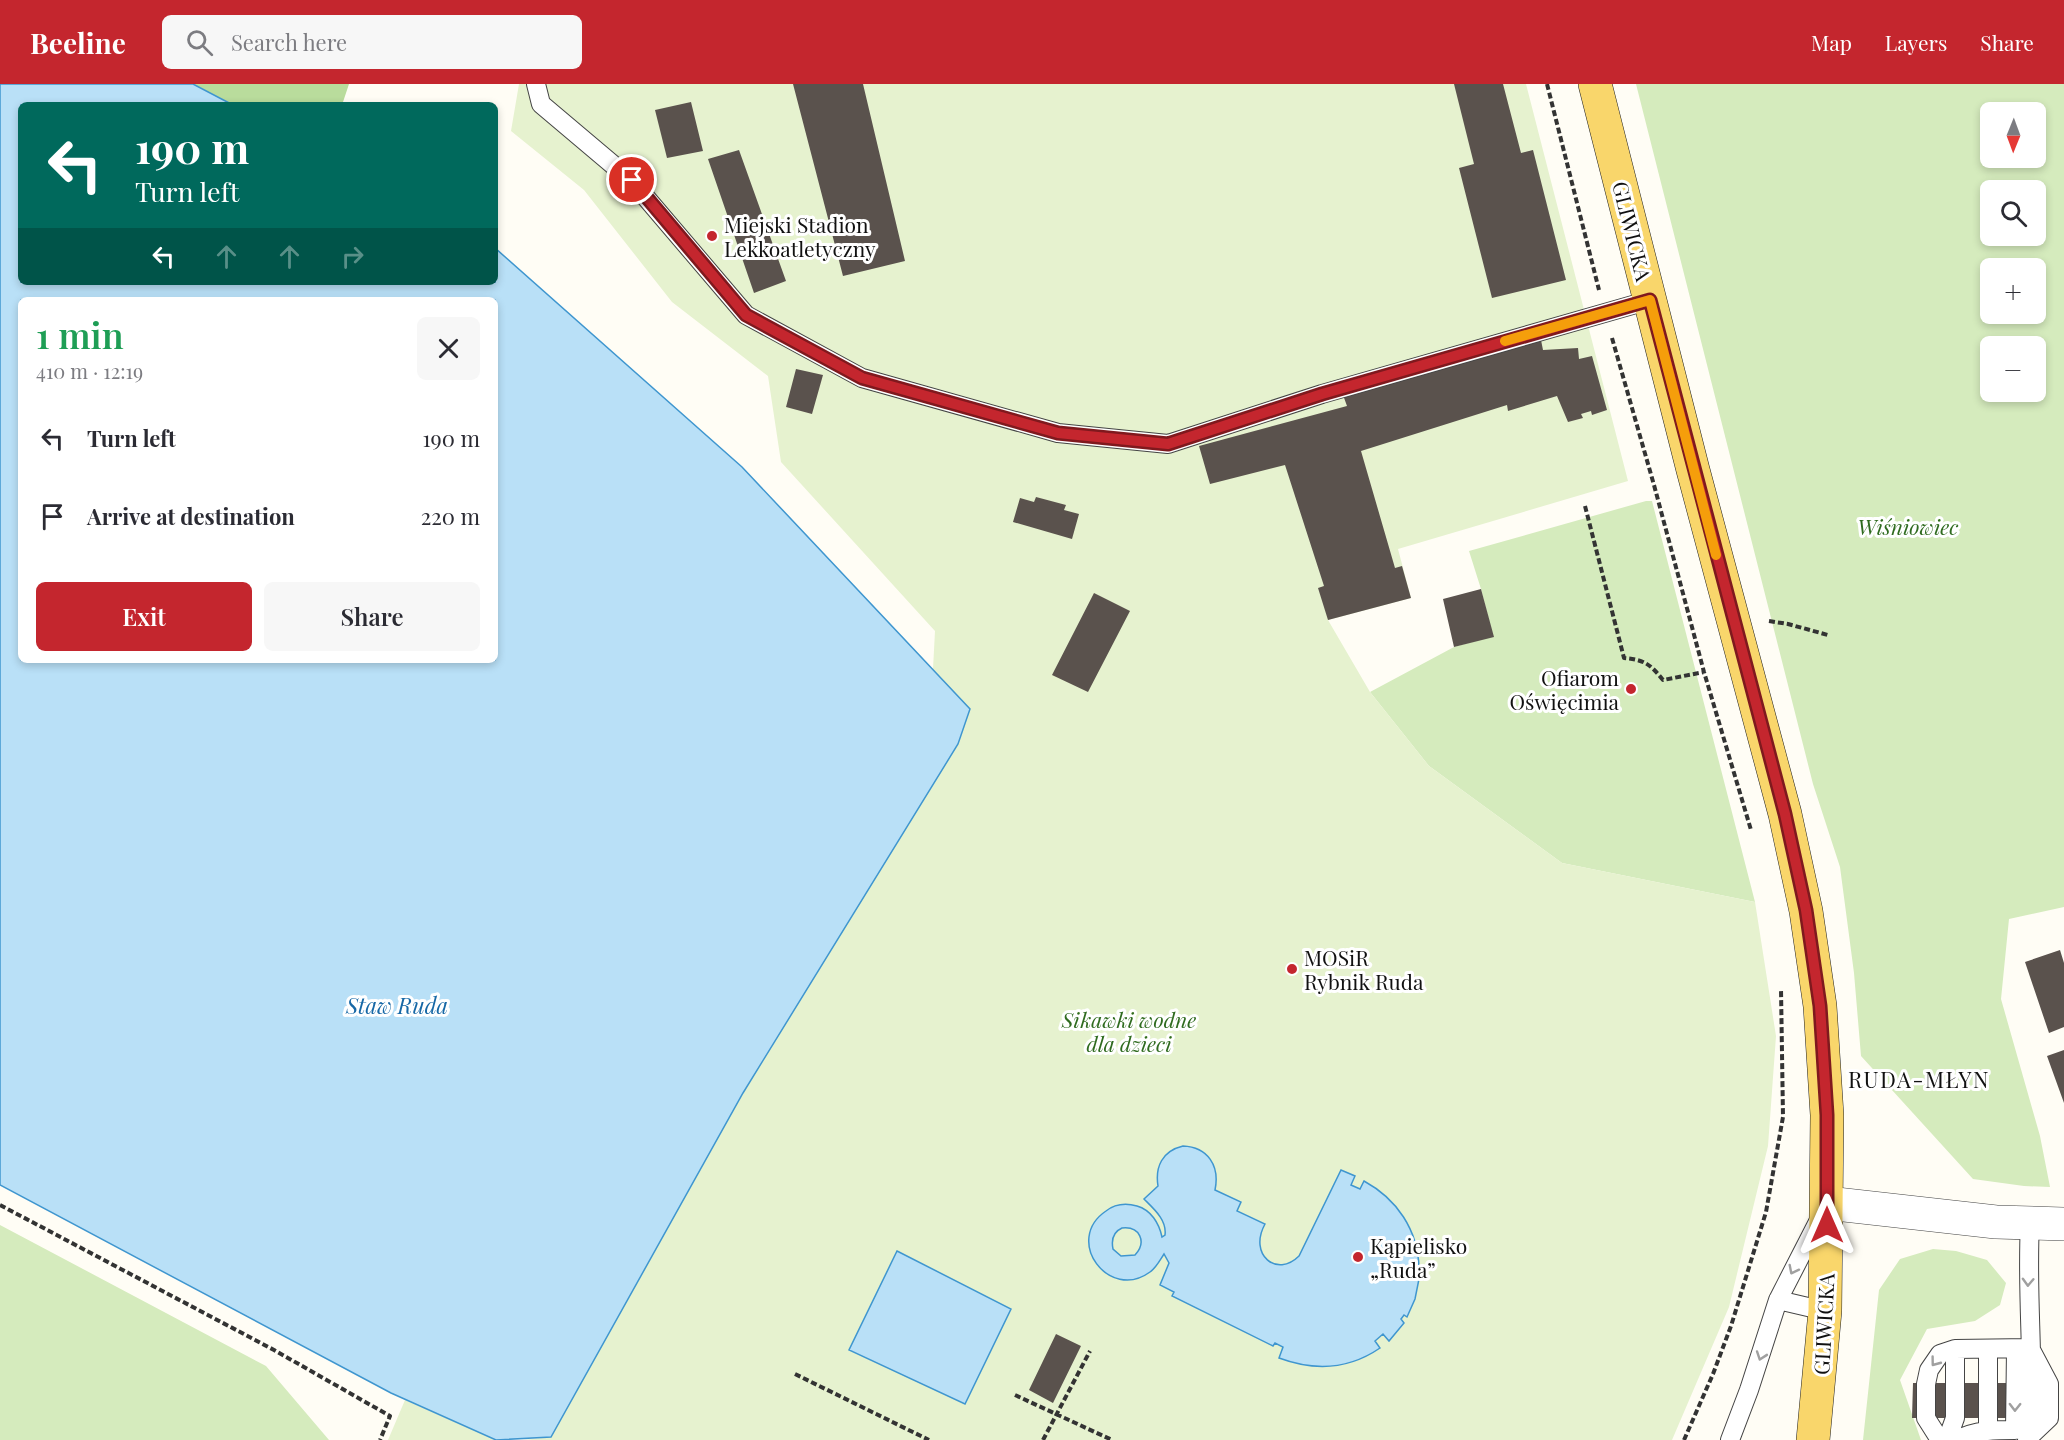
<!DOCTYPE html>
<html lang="en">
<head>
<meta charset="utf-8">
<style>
  :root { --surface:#fff; --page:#f7f7f7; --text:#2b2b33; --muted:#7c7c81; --accent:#c4262e }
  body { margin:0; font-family:"Playfair Display",serif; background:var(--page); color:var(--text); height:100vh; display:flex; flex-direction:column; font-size:22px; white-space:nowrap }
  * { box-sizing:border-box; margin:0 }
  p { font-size:20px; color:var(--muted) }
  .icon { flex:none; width:33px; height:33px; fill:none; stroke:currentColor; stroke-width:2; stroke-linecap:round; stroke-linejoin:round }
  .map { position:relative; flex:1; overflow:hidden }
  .panel { position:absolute; left:18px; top:213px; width:480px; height:366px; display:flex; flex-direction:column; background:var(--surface); border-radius:9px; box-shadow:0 3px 9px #0003 }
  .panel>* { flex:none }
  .top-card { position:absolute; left:18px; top:18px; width:480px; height:183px; border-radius:9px; box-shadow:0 3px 9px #0003; background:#00695c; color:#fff; overflow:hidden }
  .needle { width:39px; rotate:181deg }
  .controls { position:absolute; left:1980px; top:18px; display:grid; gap:12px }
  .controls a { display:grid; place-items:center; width:66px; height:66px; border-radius:9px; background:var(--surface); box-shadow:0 3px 9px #0003; font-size:30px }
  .pin { position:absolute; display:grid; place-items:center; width:51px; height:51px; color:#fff; margin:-26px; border:3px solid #fff; border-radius:50%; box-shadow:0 2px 6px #0007 }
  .me { position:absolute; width:66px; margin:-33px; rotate:0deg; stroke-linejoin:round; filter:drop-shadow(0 0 4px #0008) }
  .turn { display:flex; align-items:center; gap:21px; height:126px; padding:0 18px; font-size:27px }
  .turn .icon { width:78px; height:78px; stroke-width:2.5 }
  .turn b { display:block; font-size:42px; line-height:51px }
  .lanes { display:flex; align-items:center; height:57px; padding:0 18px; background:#0003; justify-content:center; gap:30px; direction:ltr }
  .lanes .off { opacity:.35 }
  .round { display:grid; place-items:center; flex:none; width:63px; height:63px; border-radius:9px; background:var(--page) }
  .summary { display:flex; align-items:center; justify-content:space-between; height:102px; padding:0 18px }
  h1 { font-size:36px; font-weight:600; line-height:45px; color:#1e9e55 }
  .cta { display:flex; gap:12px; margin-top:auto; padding:12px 18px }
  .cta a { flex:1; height:69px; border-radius:9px; background:var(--accent); color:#fff; font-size:24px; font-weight:600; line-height:69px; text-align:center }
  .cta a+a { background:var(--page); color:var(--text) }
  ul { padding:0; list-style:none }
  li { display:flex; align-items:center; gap:18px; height:78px; padding:0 18px }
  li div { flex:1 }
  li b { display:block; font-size:22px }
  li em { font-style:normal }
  header { display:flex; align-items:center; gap:36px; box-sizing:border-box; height:84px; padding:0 30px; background:var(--accent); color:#fff }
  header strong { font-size:28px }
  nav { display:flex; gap:33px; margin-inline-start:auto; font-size:21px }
  .search { width:420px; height:54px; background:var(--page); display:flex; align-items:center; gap:15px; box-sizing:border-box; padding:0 21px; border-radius:9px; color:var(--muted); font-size:22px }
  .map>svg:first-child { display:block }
  .green { fill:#d5ebbd; fill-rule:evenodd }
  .forest { fill:#b9dc9c }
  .pitch { fill:#e6f2cf }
  .water { fill:#b9e0f7; stroke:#3f96cf; stroke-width:1.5; fill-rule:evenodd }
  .building { fill:#5a524d }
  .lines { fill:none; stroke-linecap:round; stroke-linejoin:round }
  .service-casing { stroke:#444; stroke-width:20 }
  .minor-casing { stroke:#444; stroke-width:34 }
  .primary-casing { stroke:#222; stroke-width:34 }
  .path { stroke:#333; stroke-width:4; stroke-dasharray:6 3; stroke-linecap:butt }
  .service { stroke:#fff; stroke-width:18 }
  .minor { stroke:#fff; stroke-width:33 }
  .primary { stroke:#f9d66b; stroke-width:33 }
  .oneway { stroke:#a0a0a0 }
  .route-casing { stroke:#7f191e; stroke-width:15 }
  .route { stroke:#c4262e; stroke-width:10 }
  .slow { stroke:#f59e0b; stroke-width:10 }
  .poi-dot { fill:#c4262e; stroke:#fff; stroke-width:2 }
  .labels { text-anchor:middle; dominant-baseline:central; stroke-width:6; stroke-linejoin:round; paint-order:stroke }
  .poi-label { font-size:21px; fill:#111; stroke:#fff; text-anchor:start }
  .street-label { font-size:21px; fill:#111; stroke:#fff }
  .park-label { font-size:21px; font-style:italic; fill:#2f6b1f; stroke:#fff }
  .water-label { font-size:22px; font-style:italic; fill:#1768a6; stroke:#fff }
  .neighbourhood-label { font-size:22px; letter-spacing:1.5px; fill:#111; stroke:#fff }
</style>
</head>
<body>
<header>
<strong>Beeline</strong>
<div class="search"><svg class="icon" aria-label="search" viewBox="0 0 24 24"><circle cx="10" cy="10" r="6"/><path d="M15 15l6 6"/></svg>Search here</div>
<nav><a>Map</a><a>Layers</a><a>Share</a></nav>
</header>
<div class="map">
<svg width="2064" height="1356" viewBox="0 0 2064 1356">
  <rect width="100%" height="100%" fill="#fffdf5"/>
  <path class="green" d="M1636 0H2064V823L2009 835 2001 915 2040 1052 2050 1103 2024 1102 1973 1095 1861 972 1854 889 1840 783 1813 700ZM1990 28H2036V74H1990ZM1990 106H2036V152H1990ZM1990 184H2036V230H1990ZM1990 262H2036V308H1990Z
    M1646 417H1652L1755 818 1562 779 1429 682 1370 608 1454 563 1493 552 1481 505 1469 467Z
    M0 1141 266 1282 329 1356H0Z
    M1933 1165 1956 1167 1987 1176 2006 1199 2000 1221 1975 1237 1927 1245 1900 1296 1921 1356H1863L1879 1206 1900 1175Z"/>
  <path class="forest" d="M193 0H349L342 21H233Z"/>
  <path class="pitch" d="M519 0H1526L1628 397 1398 465 1411 514 1328 536 1370 608 1429 682 1562 779 1755 818 1776 952 1768 1062 1729 1223 1672 1356H523L551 1353 743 1009 970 625 933 585 935 547 781 378 768 292 672 218 584 106 511 47Z
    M405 1316 496 1356H388Z"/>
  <path class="water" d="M0 0H193L233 21H21V198H495V164L742 383 970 625 958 660 743 1009 551 1353 496 1356 391 1309 0 1101ZM21 216H495V576H21Z
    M1183 1062C1208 1063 1220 1082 1215 1106L1241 1118 1237 1127 1265 1140C1248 1171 1277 1194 1299 1172L1341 1086 1355 1092 1351 1101 1360 1105 1364 1097C1397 1115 1418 1146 1419 1184H1411L1410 1195H1419L1415 1215 1407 1233 1404 1231 1401 1235 1404 1239 1389 1257 1383 1250 1375 1257 1380 1264C1348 1286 1314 1287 1279 1274L1283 1263 1275 1259 1273 1262 1172 1212 1174 1208 1160 1201 1169 1179 1164 1170C1160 1176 1156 1184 1150 1188 1109 1218 1063 1156 1106 1127 1115 1120 1126 1119 1137 1122 1151 1126 1159 1139 1162 1153L1165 1151C1167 1136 1154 1125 1144 1115L1158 1102C1155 1083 1162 1067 1183 1062ZM1122 1144C1140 1142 1147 1158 1135 1171L1121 1172 1113 1165C1111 1155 1113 1148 1122 1144Z
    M897 1167 1011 1225 965 1320 849 1266Z"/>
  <path class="building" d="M793 0H863L905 177 843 192Z
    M1454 0H1503L1521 69 1533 66 1566 196 1492 214 1459 84 1474 80Z
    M691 18 703 67 667 74 655 26Z
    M739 66 786 197 754 209 708 75Z
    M1541 256 1543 266 1578 264 1579 275 1592 272 1607 326 1592 331 1591 327 1581 330 1583 334 1568 338 1557 312 1508 327 1507 321 1361 367 1395 484 1402 482 1411 514 1328 536 1318 504 1324 502 1285 381 1210 400 1199 362 1347 322 1343 311Z
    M796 285 823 291 812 330 786 323Z
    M1036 413 1066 421 1064 426 1079 430 1072 455 1013 438 1020 414 1034 418Z
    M1481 505 1494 553 1454 563 1443 515Z
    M1094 509 1130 527 1088 608 1052 591Z
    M2060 866 2064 879V943L2049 949 2025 878Z
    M2064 966V1019L2047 972Z
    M1056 1250 1081 1262 1053 1319 1029 1306Z
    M1913 1299H2032L2049 1334H1912Z"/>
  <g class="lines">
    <defs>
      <path id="service" d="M536 0 541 20 631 96 746 231 862 294 1058 349 1168 360 1322 310 1650 216
        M1778 1216 1825 1227
        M1988 1346V1265
        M1730 1356 1749 1306 1778 1216 1820 1134
        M1940 1356 1926 1334V1300L1929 1286 1940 1270 1955 1265 2030 1264 2049 1300V1334L2030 1352
        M1947 1356 1955 1334V1265
        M1957 1356C1976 1346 1994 1346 2015 1346L2016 1265
        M2027 1356 2030 1352C2035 1281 2026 1211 2030 1140"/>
      <path id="minor" d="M1827 1119 1996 1138 2064 1140"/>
      <path id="primary" d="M1595 0 1693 386 1785 730 1806 827 1820 922 1827 1031 1825 1227 1813 1356"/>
    </defs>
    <use href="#service" class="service-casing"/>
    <use href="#minor" class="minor-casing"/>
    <use href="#primary" class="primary-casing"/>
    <path class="path" d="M1547 0 1599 206
      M1612 254 1654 401 1704 588 1751 746
      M1585 422 1624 574C1645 576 1650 580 1663 596L1704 588
      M1769 537 1788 540 1828 551
      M0 1121 274 1266 390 1332 380 1356
      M795 1290 929 1356
      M1015 1311 1112 1356
      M1043 1356 1090 1267
      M1684 1356 1713 1290 1731 1242 1766 1128 1783 1033 1781 905"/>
    <use href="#service" class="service"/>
    <use href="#minor" class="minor"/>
    <use href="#primary" class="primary"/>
  </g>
  <defs><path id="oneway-chevron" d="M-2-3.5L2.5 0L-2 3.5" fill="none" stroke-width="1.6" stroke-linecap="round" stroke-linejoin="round" transform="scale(1.5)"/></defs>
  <g class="oneway">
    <use href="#oneway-chevron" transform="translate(1793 1186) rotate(117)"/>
    <use href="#oneway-chevron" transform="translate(2028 1198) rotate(92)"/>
    <use href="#oneway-chevron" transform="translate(1761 1272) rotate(109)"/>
    <use href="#oneway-chevron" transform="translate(1935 1278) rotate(127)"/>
    <use href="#oneway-chevron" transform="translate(2015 1323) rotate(91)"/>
  </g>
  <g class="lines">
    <defs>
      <path id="route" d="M632 96 746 231 862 294 1058 349 1168 360 1322 310 1650 216 1785 730 1806 826 1820 922 1827 1031V1141"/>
    </defs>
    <use href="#route" class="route-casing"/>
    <use href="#route" class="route"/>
    <path class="slow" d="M1505 257 1650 216 1716 471"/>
  </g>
  <g class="poi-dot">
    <circle cx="712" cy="152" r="6"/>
    <circle cx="1631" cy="605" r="6"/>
    <circle cx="1292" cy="885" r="6"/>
    <circle cx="1358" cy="1173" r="6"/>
  </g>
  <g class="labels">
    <g class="poi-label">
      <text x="724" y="140">Miejski Stadion<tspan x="724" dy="24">Lekkoatletyczny</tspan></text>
      <text x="1619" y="593" text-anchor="end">Ofiarom<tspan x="1619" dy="24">Oświęcimia</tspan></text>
      <text x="1304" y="873">MOSiR<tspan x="1304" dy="24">Rybnik Ruda</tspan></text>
      <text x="1370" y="1161">Kąpielisko<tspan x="1370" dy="24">„Ruda”</tspan></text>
    </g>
    <g class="street-label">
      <text transform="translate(1633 147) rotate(76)">GLIWICKA</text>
      <text transform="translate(1823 1240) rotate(-87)">GLIWICKA</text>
    </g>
    <g class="park-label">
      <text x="1908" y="442">Wiśniowiec</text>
      <text x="1129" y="935">Sikawki wodne<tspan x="1129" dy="24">dla dzieci</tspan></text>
    </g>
    <g class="water-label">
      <text x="397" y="921">Staw Ruda</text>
    </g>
    <g class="neighbourhood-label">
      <text x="1919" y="995">RUDA-MŁYN</text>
    </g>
  </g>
</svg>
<div class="controls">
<a><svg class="needle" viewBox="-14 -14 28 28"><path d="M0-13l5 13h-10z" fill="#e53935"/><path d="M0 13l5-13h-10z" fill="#7c7c81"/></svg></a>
<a><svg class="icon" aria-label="search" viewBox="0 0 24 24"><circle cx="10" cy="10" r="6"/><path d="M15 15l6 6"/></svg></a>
<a>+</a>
<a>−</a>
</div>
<div class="pin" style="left:632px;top:96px;background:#d93025"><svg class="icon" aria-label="arrive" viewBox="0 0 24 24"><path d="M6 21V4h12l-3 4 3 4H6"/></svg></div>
<svg class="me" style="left:1827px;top:1141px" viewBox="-20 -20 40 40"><path d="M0-17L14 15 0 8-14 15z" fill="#c4262e" stroke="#fff" stroke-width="4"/></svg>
<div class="top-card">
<div class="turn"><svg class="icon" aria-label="left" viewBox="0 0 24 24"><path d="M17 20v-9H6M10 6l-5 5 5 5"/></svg><div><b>190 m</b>Turn left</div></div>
<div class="lanes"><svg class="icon" aria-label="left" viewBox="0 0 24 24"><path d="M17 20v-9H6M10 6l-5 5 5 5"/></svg><svg class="icon off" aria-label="ahead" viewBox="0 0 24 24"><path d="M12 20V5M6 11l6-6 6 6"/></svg><svg class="icon off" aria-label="ahead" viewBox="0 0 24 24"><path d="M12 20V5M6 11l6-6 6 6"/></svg><svg class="icon off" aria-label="right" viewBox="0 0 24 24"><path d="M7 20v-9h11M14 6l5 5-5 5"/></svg></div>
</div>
<section class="panel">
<div class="summary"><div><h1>1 min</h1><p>410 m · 12:19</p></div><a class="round"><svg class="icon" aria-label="close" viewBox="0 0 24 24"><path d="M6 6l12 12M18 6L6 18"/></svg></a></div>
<ul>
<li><svg class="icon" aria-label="left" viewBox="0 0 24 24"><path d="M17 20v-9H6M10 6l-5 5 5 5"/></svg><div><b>Turn left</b></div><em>190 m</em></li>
<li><svg class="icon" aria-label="arrive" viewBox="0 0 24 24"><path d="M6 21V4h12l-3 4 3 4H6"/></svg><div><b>Arrive at destination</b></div><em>220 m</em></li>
</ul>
<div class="cta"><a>Exit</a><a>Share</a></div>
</section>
</div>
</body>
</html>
